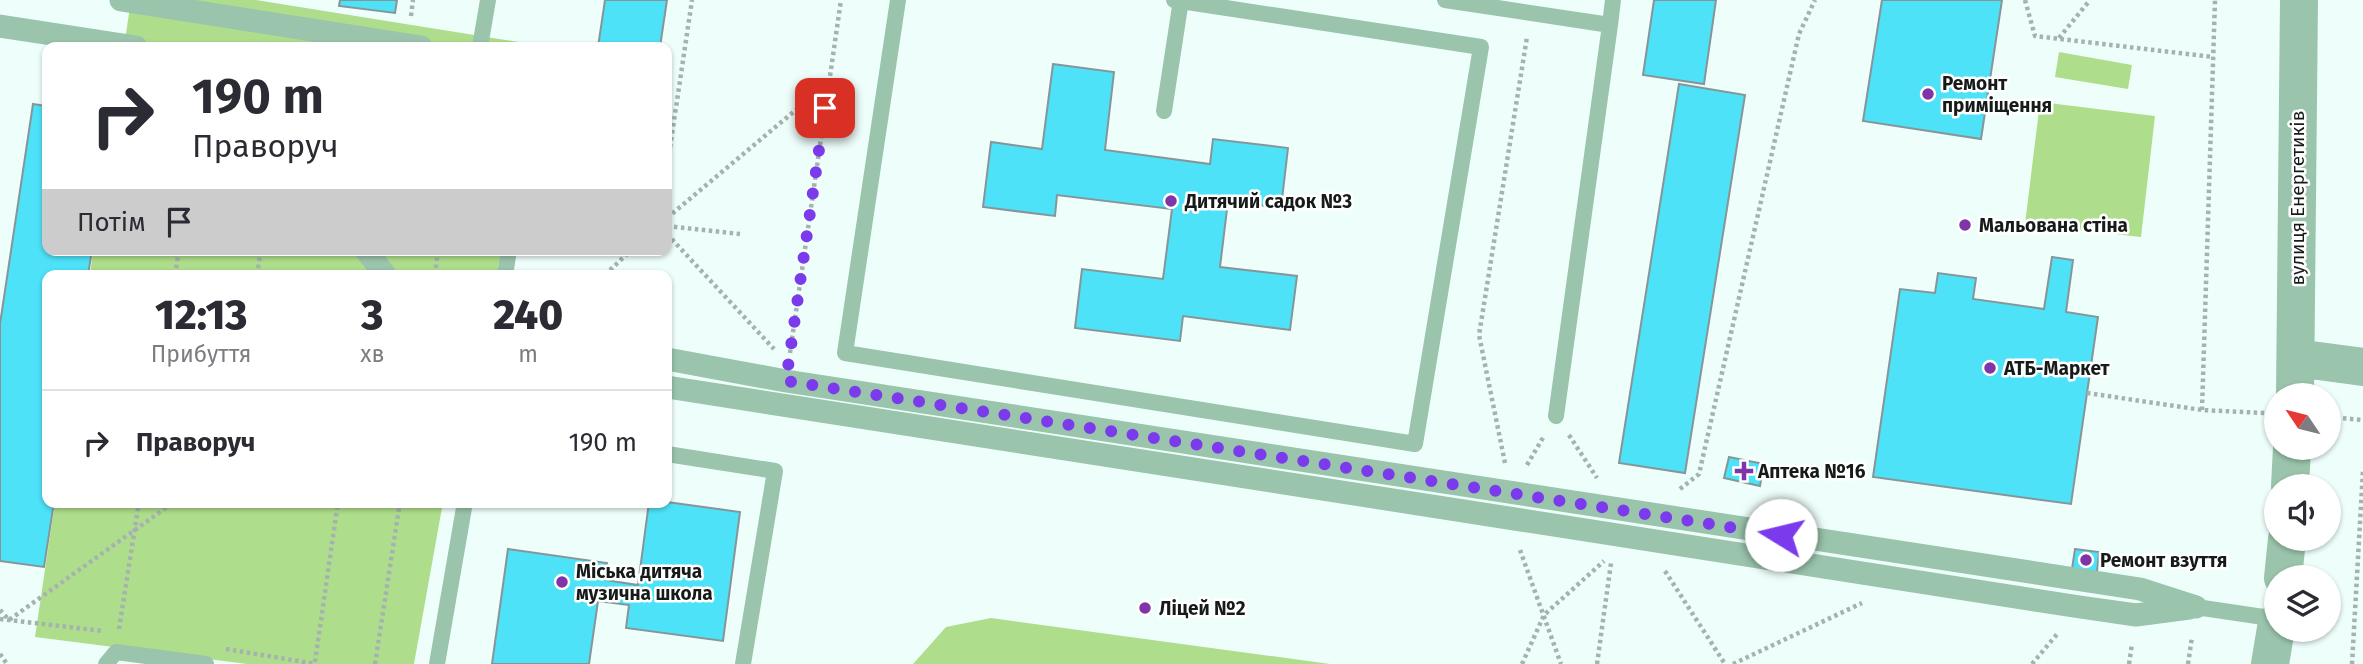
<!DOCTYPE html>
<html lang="uk">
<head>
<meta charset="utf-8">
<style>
  :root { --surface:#fff; --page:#f7f7f7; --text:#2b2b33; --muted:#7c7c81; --line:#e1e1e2 }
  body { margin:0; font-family:"Fira Sans",sans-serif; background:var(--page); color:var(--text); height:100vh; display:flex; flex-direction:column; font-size:26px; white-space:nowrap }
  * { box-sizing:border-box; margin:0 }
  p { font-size:23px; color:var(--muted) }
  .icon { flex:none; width:38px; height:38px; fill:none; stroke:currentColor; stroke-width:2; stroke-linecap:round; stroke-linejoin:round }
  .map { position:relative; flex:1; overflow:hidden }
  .drawer { position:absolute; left:42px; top:270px; width:630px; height:238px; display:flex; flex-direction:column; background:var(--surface); border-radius:14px; box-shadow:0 2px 5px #0004 }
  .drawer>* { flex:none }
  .hud { position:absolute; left:42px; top:42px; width:630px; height:214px; border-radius:14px; box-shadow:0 2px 5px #0004; background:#fff; color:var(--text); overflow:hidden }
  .needle { width:46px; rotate:305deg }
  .fabs { position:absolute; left:2264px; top:383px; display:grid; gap:14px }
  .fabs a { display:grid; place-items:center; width:77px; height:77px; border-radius:50%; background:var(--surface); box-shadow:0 2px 5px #0004; font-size:35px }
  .pin { position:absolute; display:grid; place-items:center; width:60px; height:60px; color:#fff; margin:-30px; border-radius:14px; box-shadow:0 4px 10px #0006 }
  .me { position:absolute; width:77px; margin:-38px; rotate:279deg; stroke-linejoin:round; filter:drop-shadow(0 0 5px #0008) }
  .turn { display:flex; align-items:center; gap:24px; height:147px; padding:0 35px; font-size:32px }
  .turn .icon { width:91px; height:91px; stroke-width:2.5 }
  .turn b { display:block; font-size:49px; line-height:60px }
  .then { display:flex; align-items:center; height:66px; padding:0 35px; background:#0003; gap:14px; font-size:26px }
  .eta { display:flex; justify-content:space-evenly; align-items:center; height:119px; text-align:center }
  .eta b { font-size:42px; font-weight:800; line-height:49px }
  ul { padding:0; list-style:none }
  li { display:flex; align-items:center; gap:21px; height:105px; padding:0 35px; border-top:2px solid var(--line) }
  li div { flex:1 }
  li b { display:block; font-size:26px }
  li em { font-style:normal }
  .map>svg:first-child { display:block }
  .green { fill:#aede8b }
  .building { fill:#4de2f8; stroke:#869698; stroke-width:2 }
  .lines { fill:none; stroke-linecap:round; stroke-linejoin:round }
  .path { stroke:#a6b2b0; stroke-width:4.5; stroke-dasharray:3.5 3.5; stroke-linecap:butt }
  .service { stroke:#9ac4ab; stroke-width:16 }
  .pedestrian { stroke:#9ac4ab; stroke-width:23 }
  .tertiary { stroke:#9ac4ab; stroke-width:38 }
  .route { stroke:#7c3aed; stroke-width:12; stroke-dasharray:0 21.6 }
  .poi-dot { fill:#7f35a8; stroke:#fff; stroke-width:2.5 }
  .labels { text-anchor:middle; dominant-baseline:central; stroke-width:5; stroke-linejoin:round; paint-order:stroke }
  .poi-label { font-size:19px; font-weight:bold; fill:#161b1a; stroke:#fff; text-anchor:start }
  .street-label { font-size:19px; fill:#161b1a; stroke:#fff }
</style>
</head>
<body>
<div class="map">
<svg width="2363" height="664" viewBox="0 0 2363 664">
  <rect width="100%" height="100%" fill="#eefefb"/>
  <path class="green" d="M131 0H256L537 45V47H124Z
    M2059 52 2132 65 2128 89 2055 77Z
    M2040 102 2155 116 2141 237 2025 224Z
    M93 250H501L497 275H90Z
    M55 502H443L414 664H247L35 637Z
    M991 618 1330 664H913L946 627Z"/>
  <path class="building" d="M340 0H397L395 13 339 6Z
    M605 0H667L660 47H598Z
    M1654 0H1716L1704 84 1643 75Z
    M1882 0H2002L1981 139 1863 121Z
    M1053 64 1114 72 1105 150 1210 164 1213 139 1288 148 1281 208 1228 201 1220 267 1297 276 1290 330 1183 316 1180 341 1075 328 1082 269 1163 279 1172 209 1057 195 1055 216 983 207 991 142 1042 149Z
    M1679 84 1745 95 1685 473 1619 463Z
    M33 104 47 106V250H92L88 275H47V502H54L44 567 0 561V324Z
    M2052 257 2073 260 2066 312 2098 317 2071 504 1873 477 1900 289 1935 293 1938 273 1976 278 1973 299 2044 309Z
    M1729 457 1764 464 1760 486 1724 478Z
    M649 502H667L740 512 723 641 626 628 629 605 598 601 589 664H492L508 549 607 563 605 580 638 585Z
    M2075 549 2099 552 2097 572 2072 569Z"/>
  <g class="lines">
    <path class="path" d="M2025 0 2035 36 2213 57
      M411 16 413 0
      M2059 38 2090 0
      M667 168 692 0
      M667 218 828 83
      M667 226 740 234
      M667 234 774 349
      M175 275 179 250
      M257 275 261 250
      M435 275 438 250
      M605 275 631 250
      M790 353 841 0
      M2087 393 2202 410 2265 413
      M2202 410 2215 0
      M2329 417 2363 420
      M1569 435 1597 478
      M1505 463 1479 335 1527 37
      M1527 465 1544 436
      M1680 489 1699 474 1799 34 1815 0
      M1520 550 1561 664
      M1665 571 1725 664
      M0 610 9 620 174 502
      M0 619 103 631
      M119 629 139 502
      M226 649 316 664
      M0 654 7 664
      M315 662 338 502
      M375 664 400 502
      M1522 664 1544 615 1604 561
      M1597 664 1611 563
      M1733 664 1862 603
      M2032 664 2058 633
      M2129 664 2132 644
      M2188 664 2192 637
      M2352 664 2363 470"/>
    <path class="service" d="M898 0 845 353 1415 444 1481 47 1174 0
      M1445 0 1610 25 1613 0
      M480 47 488 0
      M1164 111 1181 0
      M505 275 509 250
      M1556 416 1610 25
      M667 454 775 471 743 664
      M2196 607 2277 619
      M106 664 116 652 206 664
      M437 664 465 502"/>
    <path class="pedestrian" d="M121 0 421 47
      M0 26 136 47
      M366 250 385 275
      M667 359 786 381 2140 589 2196 607
      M667 387 2080 607 2136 615 2189 608"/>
    <path class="tertiary" d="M2296 358 2363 367
      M2295 396 2299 0
      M2290 486 2292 448
      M2283 578 2287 539
      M2270 664 2277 622"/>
  </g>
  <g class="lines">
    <path class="route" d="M825 108 786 381 1781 535"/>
  </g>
  <g class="poi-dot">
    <circle cx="1928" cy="94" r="7"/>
    <circle cx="1171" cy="201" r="7"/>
    <circle cx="1965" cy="225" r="7"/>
    <circle cx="1990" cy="368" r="7"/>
    <path d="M1740.5 460.5h7v7h7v7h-7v7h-7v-7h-7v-7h7z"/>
    <circle cx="2086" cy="560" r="7"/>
    <circle cx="562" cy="582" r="7"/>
    <circle cx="1145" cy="608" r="7"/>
  </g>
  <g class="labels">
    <g class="poi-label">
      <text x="1942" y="83">Ремонт<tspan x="1942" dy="22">приміщення</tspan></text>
      <text x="1185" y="201">Дитячий садок №3</text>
      <text x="1979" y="225">Мальована стіна</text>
      <text x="2004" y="368">АТБ-Маркет</text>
      <text x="1758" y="471">Аптека №16</text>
      <text x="2100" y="560">Ремонт взуття</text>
      <text x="576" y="571">Міська дитяча<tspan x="576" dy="22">музична школа</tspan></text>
      <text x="1159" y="608">Ліцей №2</text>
    </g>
    <g class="street-label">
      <text transform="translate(2297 198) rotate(-90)">вулиця Енергетиків</text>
    </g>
  </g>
</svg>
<div class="fabs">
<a><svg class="needle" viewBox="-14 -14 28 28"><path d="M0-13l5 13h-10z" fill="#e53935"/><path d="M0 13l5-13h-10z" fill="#7c7c81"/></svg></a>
<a><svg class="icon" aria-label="sound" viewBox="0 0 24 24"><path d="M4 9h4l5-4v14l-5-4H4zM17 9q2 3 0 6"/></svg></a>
<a><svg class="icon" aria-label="layers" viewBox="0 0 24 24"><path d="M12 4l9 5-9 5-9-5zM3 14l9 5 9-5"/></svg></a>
</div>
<div class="pin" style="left:825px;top:108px;background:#d93025"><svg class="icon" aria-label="arrive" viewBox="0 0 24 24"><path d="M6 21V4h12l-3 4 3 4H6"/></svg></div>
<svg class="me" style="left:1781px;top:535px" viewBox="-20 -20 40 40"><circle r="19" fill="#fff"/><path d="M0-13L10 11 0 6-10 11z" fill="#7c3aed"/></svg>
<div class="hud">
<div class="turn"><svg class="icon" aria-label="right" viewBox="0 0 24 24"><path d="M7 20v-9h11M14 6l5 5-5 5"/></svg><div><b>190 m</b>Праворуч</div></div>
<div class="then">Потім<svg class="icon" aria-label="arrive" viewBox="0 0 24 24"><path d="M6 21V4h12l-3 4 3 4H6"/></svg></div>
</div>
<section class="drawer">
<div class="eta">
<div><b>12:13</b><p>Прибуття</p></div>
<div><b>3</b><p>хв</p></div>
<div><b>240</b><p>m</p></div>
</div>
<ul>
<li><svg class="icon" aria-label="right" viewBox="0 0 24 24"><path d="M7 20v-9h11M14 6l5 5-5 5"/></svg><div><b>Праворуч</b></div><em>190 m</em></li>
</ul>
</section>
</div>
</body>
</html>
